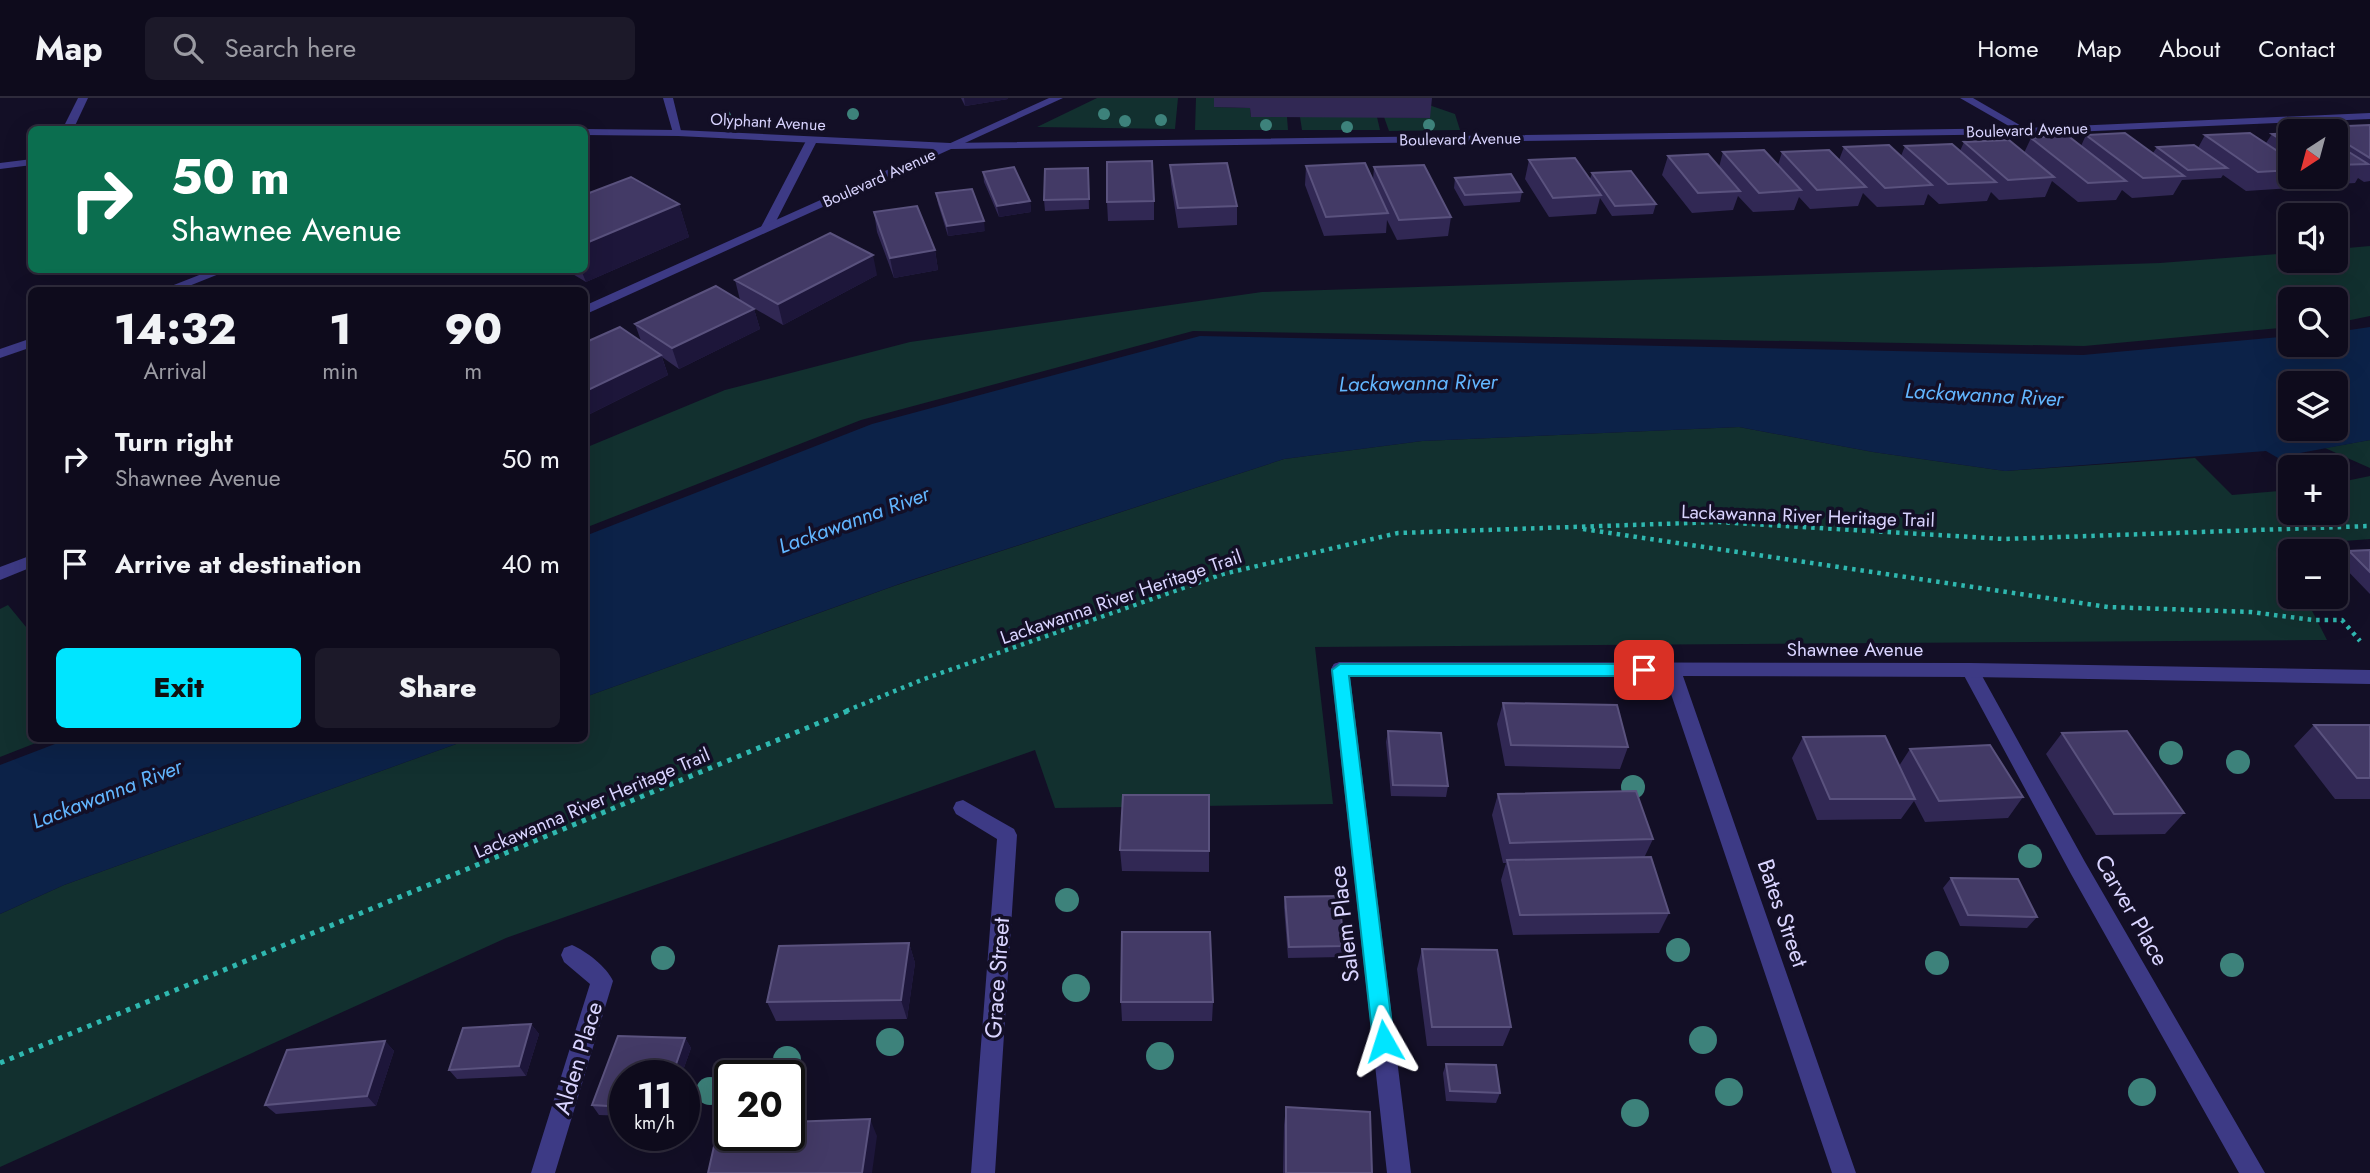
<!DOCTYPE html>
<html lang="en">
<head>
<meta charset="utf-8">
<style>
  :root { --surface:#0e0b1c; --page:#1c1929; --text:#f1f3f6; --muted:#9b9ba3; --line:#2e2b3b; --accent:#00e5ff }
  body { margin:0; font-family:Jost,sans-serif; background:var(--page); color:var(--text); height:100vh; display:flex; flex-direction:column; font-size:26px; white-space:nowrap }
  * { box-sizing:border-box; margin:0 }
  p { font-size:23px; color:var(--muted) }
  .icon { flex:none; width:38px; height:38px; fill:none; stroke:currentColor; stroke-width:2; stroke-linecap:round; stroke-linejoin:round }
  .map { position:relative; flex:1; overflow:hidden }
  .side { position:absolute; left:28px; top:189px; width:560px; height:455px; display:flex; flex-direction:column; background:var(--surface); border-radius:10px; box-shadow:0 7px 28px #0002,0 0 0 2px var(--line) }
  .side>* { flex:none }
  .guide { position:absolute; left:28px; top:28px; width:560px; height:147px; border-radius:10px; box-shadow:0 7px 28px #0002,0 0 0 2px var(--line); background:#0b6e4f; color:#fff; overflow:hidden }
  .needle { width:46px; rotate:216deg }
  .buttons { position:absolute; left:2278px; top:21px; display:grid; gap:14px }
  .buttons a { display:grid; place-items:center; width:70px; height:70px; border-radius:10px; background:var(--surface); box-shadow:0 7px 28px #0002,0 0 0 2px var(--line); font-size:35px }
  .speed { position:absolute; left:609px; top:962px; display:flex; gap:14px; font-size:35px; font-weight:700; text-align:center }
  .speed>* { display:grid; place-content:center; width:91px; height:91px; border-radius:50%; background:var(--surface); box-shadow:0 7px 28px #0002,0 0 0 2px var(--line); line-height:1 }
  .speed small { font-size:18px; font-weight:400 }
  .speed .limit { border:4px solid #111; border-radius:10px; background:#fff; color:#111 }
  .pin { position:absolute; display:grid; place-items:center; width:60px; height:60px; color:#fff; margin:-30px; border-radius:14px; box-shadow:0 4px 10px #0006 }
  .me { position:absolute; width:77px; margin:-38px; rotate:354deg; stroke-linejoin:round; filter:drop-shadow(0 0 5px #0008) }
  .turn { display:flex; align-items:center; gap:24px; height:147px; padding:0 28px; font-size:32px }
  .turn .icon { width:91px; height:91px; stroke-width:2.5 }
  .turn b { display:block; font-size:49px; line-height:60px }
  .eta { display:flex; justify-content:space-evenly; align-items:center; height:119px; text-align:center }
  .eta b { font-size:42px; font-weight:800; line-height:49px }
  .action { display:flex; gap:14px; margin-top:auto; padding:14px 28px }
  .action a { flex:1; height:80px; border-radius:10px; background:var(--accent); color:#111; font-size:28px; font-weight:800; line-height:80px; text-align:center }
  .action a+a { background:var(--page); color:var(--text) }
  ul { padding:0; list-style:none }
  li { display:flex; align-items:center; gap:21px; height:105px; padding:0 28px }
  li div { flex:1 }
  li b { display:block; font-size:26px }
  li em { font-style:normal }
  header { display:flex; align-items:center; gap:42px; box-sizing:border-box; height:98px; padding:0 35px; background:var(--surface); border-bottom:2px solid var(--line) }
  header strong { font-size:33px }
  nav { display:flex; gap:38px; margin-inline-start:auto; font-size:24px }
  .search { width:490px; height:63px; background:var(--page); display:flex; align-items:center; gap:18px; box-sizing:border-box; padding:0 24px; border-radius:10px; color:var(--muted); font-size:26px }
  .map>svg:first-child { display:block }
  .green { fill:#12302f }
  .water { fill:#0c2248; fill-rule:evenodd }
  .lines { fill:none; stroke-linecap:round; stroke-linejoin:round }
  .path-far1 { stroke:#2fb8b0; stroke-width:4.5; stroke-dasharray:3.5 5; stroke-linecap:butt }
  .path { stroke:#2fb8b0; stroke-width:5; stroke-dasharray:4.5 6; stroke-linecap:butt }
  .service { fill:#3d3a85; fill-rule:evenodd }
  .minor { fill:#3d3a85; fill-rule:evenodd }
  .tertiary { fill:#3d3a85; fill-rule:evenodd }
  .tree { fill:#3d827b }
  .wall { fill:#312854 }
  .shaded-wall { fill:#1d163a }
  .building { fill:#433a66; stroke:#5a527e; stroke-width:2 }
  .route { fill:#00e5ff; stroke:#0095a6; stroke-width:2 }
  .labels { text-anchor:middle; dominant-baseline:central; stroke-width:7; stroke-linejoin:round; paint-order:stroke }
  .far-street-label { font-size:16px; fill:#d9d4ff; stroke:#130f26 }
  .street-label { font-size:19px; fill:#d9d4ff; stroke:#130f26 }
  .water-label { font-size:21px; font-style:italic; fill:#62b6ff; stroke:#130f26 }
  .near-street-label { font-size:23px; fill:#d9d4ff; stroke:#130f26 }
</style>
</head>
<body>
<header>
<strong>Map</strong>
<div class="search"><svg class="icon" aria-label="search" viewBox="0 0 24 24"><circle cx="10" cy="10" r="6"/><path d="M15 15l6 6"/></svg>Search here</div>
<nav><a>Home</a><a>Map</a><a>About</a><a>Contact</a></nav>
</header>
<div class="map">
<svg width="2370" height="1075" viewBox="0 0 2370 1075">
  <rect width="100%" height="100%" fill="#130f26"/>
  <path class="green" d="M1097 0H1178L1175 31 1037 29Z
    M1196 0H1214V9L1250 10 1251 19H1287L1288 32H1195Z
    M1426 6 1455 16 1460 32 1389 33 1384 19 1429 20Z
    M1300 19H1377L1380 32H1302Z
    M2370 148V218L2336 225V201H2291V229L2084 248 1193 233 861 322 585 430V350L725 292 910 244 1262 194 2160 165 2291 155V163H2336V151Z
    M1739 329 1873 354 2005 373 2195 360 2232 397 2291 392V415H2336V385L2370 378V441L2280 448 2291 470V499H2305L2327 542 1315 549 1333 706 1055 710 1035 652 506 840 0 1069V816L64 787 470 641 584 640 585 599 894 488 1284 361 1422 343Z
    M2370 342V370L2325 350Z
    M8 507 31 535 32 640 46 641 0 659V511Z"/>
  <path class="water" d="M2370 229V342L2300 355 2299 365 2285 364 2266 353 2005 373 1873 354 1739 329 1422 343 1284 361 902 485 585 599V438L872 326 1200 238 2083 257 2291 238V247H2336V234ZM2291 285H2336V331H2291Z
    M68 641V640L470 641 64 787 0 816V667Z"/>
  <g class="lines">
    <path class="path-far1" d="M1583 431 2108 509 2251 514 2313 522H2342L2360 543
      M846 613 924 581 1223 476 1398 435 1719 424 2004 441 2370 428"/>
    <path class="path" d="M0 965 850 612"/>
    <path class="service" d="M808 39 818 41 772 131 762 134 760 131Z
      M212 172H229L179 192H161Z
      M32 240V249L0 260V251Z
      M1340 564 1346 566 1349 571 1411 1075H1387L1331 571 1334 566Z
      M1970 565 1976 567 2085 764 2265 1075H2239L2071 776 1961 572 1964 567Z
      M572 847C586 853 607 869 613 883L555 1075H531L590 886 564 864 561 857 564 850Z"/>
    <path class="minor" d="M78 0H88L73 32H62Z
      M663 0H673L682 37 673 35Z
      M1049 0H1063L954 50 944 48Z
      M1960 0H1973L2030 33 2021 35Z
      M1340 564 1970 565 2370 572V586L1970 579 1683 578 1856 1075H1832L1665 578H1340L1334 576 1331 571 1334 566Z
      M963 702 1014 731 1017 737 995 1075H971L997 741 956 716 953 710 956 704Z"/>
    <path class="tertiary" d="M2370 15V21L2025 36 951 51 584 217V208L934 51 678 38 584 37V32H581L584 31 678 32 950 45 2025 30Z
      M435 29H460L465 32H430Z
      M32 61V67L0 71V65Z
      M32 457V469L0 482V469Z"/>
  </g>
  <g class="tree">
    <circle cx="853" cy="16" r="6"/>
    <circle cx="1104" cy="16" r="6"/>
    <circle cx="725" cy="18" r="6"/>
    <circle cx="1161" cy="22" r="6"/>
    <circle cx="1125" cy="23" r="6"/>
    <circle cx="1266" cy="27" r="6"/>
    <circle cx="1429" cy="27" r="6"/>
    <circle cx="1347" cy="29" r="6"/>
    <circle cx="2171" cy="655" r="12"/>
    <circle cx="2238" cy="664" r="12"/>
    <circle cx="1633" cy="689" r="12"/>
    <circle cx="2030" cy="758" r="12"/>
    <circle cx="1067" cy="802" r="12"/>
    <circle cx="1678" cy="852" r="12"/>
    <circle cx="663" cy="860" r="12"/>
    <circle cx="1937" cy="865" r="12"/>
    <circle cx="2232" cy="867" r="12"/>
    <circle cx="1076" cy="890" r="14"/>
    <circle cx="1703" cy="942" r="14"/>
    <circle cx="890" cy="944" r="14"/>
    <circle cx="1160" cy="958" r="14"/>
    <circle cx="787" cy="962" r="14"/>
    <circle cx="710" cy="993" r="14"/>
    <circle cx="1729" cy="994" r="14"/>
    <circle cx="2142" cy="994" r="14"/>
    <circle cx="1635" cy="1015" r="14"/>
  </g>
  <path class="wall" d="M961 0H1008V1L965 8Z
    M1214 0H1432L1430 20 1251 19 1250 10 1214 9Z
    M2370 27V83L2364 84 2358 80 2355 85 2309 88 2299 81 2292 90 2246 93 2223 77 2221 80 2182 82 2173 97 2132 100 2122 92 2116 102 2078 104 2052 83 2045 99 1999 102 1991 94 1987 103 1939 106 1928 96 1924 107 1877 109 1863 95 1858 108 1810 111 1799 99 1794 112 1753 114 1738 98 1733 112 1692 115 1662 77 1668 58 1719 69 1723 54 1778 67 1782 54 1839 62 1844 49 1901 58 1905 48 1960 53 1964 44 2024 55 2031 40 2081 48 2086 37 2153 55 2157 49 2198 50 2205 37 2266 45 2272 36 2291 35V79H2336V33H2318L2321 29Z
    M1529 62 1590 81 1592 75 1656 106 1653 116 1612 118 1600 100 1596 116 1549 119 1525 81Z
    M1170 67 1237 108V127L1178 130 1171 86Z
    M1306 68 1373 82 1374 69 1451 119 1448 138 1397 142 1387 122 1386 135 1324 138 1305 87Z
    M1088 70 1089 111 1045 113 1044 102Z
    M983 74 1030 103 1031 114 999 119 984 84Z
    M1455 80 1522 94 1520 104 1464 108 1454 90Z
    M936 95 985 133 948 138 938 106Z
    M1154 103V122L1108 123 1107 104Z
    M679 106 689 139 586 184 566 172H584Z
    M874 114 935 152 938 172 894 180 877 134Z
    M877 177 783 227 745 205 754 211 760 231 679 271 662 259 668 277 584 319V245L641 243 635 226 740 202 735 182Z
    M2370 452V496L2339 464 2349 453Z
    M1503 605 1628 649 1620 671 1505 668 1497 626Z
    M2314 627H2370V701H2335L2294 648Z
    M1388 633 1448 688 1446 699 1391 698 1386 644Z
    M2062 635 2184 715 2165 736 2096 737 2046 656Z
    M1803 639 1899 668 1910 651 2023 699 2008 720 1925 724 1914 703 1901 721 1817 722 1792 660Z
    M1498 696 1653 741 1644 760 1669 815 1659 835 1513 837 1501 782 1506 765H1503L1492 717Z
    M1120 752 1209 753V774L1122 773Z
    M1951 780 2037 819 2027 830 1960 828 1943 790Z
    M1285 799 1344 848 1343 859 1288 860 1284 809Z
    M909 845 915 865 907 921 776 923 767 904Z
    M1422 851 1511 929 1503 948H1427L1417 871Z
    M1121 904H1213L1212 923H1122Z
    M531 926 539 936 526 978 457 981 449 972Z
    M618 938 685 940 691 950 681 978H625V1018L599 1017 592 1007Z
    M385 943 394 953 376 1008 276 1016 265 1007Z
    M1446 966 1500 995 1496 1005 1446 1003 1443 975Z
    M1286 1009 1372 1075H1283L1284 1027Z"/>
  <path class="shaded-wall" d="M964 0H1008V1L965 8Z
    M1030 103 1031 114 999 119 997 108Z
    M679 106 689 139 586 184 581 172H584V146Z
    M984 123 985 133 948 138 947 128Z
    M935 152 938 172 894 180 890 160Z
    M873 157 877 177 783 227 778 206Z
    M754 211 760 231 679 271 672 250Z
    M661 257 668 277 584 319V294Z
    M909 845 915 865 907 921 901 902Z
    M531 926 539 936 526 978 519 968Z
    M685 940 691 950 681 978H672Z
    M385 943 394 953 376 1008 367 998Z
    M870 1021 877 1038 872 1075H862Z"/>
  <path class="building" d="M2370 27V60L2336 39V33H2327L2321 29Z
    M2125 35 2184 78 2143 80 2086 37Z
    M2250 35 2291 62V72L2258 74 2205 37Z
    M2291 35V48L2272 36Z
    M2067 37 2126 83 2088 85 2031 40Z
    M2009 42 2054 79 2008 82 1964 44Z
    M1952 46 1996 84 1948 86 1905 48Z
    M2336 46 2368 66 2336 67Z
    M1889 47 1932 87 1885 90 1844 49Z
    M2194 47 2227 70 2188 72 2157 49Z
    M1764 52 1801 92 1759 95 1723 54Z
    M1829 52 1866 89 1817 92 1782 54Z
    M1708 56 1740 93 1698 95 1668 58Z
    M1575 60 1601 97 1553 100 1529 62Z
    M1152 63 1154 103 1107 104V64Z
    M1227 65 1237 108 1178 110 1170 67Z
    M1365 65 1388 115 1326 119 1306 68Z
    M1424 67 1451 119 1399 122 1374 69Z
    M1014 69 1030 103 997 108 983 74Z
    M1088 70 1089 101 1044 102 1045 71Z
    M1631 73 1656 106 1615 108 1592 75Z
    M1511 76 1522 94 1465 97 1455 80Z
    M631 79 679 106 584 146V97Z
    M972 91 984 123 947 128 936 95Z
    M917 108 935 152 890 160 874 114Z
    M830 135 873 157 778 206 735 182Z
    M716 188 754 211 672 250 635 226Z
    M620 229 661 257 584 294V245Z
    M2370 452V474L2349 453Z
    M1503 605 1617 607 1628 649 1511 647Z
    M2314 627H2370V680H2357Z
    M1388 633 1441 635 1448 688 1393 687Z
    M2127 633 2184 715 2114 716 2062 635Z
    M1885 638 1915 701H1830L1803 639Z
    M1990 647 2023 699 1939 703 1910 651Z
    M1636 693 1653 741 1510 745 1498 696Z
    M1123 697H1209V753L1120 752Z
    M1651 759 1669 815 1520 817 1507 762Z
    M1951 780 2018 781 2037 819 1968 817Z
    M1339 798 1344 848 1289 849 1285 799Z
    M1122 834H1210L1213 904H1121Z
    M909 845 901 902 767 904 779 848Z
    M1422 851 1497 852 1511 929H1432Z
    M531 926 519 968 449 972 463 930Z
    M618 938 685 940 672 978H625V1009L592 1007Z
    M385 943 367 998 265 1007 287 952Z
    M1446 966 1496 967 1500 995 1450 993Z
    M1286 1009 1370 1014 1372 1075H1286Z
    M870 1021 862 1075H708L719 1026H730V1038H789V1024Z"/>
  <path class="route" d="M1340 566H1644L1653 572 1644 578H1349L1394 943 1391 949 1384 952 1376 949 1373 943 1332 572Z"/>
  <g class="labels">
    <g class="far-street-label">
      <text transform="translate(768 24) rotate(3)">Olyphant Avenue</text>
      <text transform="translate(2027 32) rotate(-2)">Boulevard Avenue</text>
      <text transform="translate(1460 41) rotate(-1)">Boulevard Avenue</text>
      <text transform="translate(879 80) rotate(-24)">Boulevard Avenue</text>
    </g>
    <g class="street-label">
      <text transform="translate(1808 418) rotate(2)">Lackawanna River Heritage Trail</text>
      <text transform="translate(1121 499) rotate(-19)">Lackawanna River Heritage Trail</text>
      <text x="1855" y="551">Shawnee Avenue</text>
      <text transform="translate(592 705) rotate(-23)">Lackawanna River Heritage Trail</text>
    </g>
    <g class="water-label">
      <text transform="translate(1418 285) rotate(-1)">Lackawanna River</text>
      <text transform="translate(1984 297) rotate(3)">Lackawanna River</text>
      <text transform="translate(854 422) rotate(-20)">Lackawanna River</text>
      <text transform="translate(107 696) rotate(-21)">Lackawanna River</text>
    </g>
    <g class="near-street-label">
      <text transform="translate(2132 812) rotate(60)">Carver Place</text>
      <text transform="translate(1783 815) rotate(71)">Bates Street</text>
      <text transform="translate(1344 826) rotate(-97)">Salem Place</text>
      <text transform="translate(997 880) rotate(-86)">Grace Street</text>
      <text transform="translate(578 960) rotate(-73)">Alden Place</text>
    </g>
  </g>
</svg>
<div class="buttons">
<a><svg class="needle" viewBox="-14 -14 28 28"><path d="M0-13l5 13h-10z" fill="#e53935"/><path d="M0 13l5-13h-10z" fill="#9b9ba3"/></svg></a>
<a><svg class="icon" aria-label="sound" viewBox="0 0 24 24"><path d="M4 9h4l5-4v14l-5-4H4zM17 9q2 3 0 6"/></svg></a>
<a><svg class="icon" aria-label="search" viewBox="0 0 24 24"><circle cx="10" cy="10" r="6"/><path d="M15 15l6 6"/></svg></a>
<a><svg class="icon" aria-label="layers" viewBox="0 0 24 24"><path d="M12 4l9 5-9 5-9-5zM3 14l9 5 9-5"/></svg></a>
<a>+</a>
<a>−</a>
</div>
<div class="speed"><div>11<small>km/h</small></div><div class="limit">20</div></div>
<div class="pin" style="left:1644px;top:572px;background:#d93025"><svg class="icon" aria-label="arrive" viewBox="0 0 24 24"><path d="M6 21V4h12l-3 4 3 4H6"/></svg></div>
<svg class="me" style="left:1384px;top:943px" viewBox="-20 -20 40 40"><path d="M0-17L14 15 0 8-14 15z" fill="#00e5ff" stroke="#fff" stroke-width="4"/></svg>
<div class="guide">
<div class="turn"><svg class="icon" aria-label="right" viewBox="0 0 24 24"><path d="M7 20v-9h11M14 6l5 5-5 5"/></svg><div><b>50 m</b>Shawnee Avenue</div></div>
</div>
<section class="side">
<div class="eta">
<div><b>14:32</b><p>Arrival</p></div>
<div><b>1</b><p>min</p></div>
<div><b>90</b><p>m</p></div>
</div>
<ul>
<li><svg class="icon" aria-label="right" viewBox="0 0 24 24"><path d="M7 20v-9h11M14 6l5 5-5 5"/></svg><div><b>Turn right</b><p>Shawnee Avenue</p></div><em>50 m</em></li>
<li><svg class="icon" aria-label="arrive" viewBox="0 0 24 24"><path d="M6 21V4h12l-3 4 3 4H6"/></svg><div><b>Arrive at destination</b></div><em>40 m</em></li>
</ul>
<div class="action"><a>Exit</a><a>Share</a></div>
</section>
</div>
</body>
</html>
